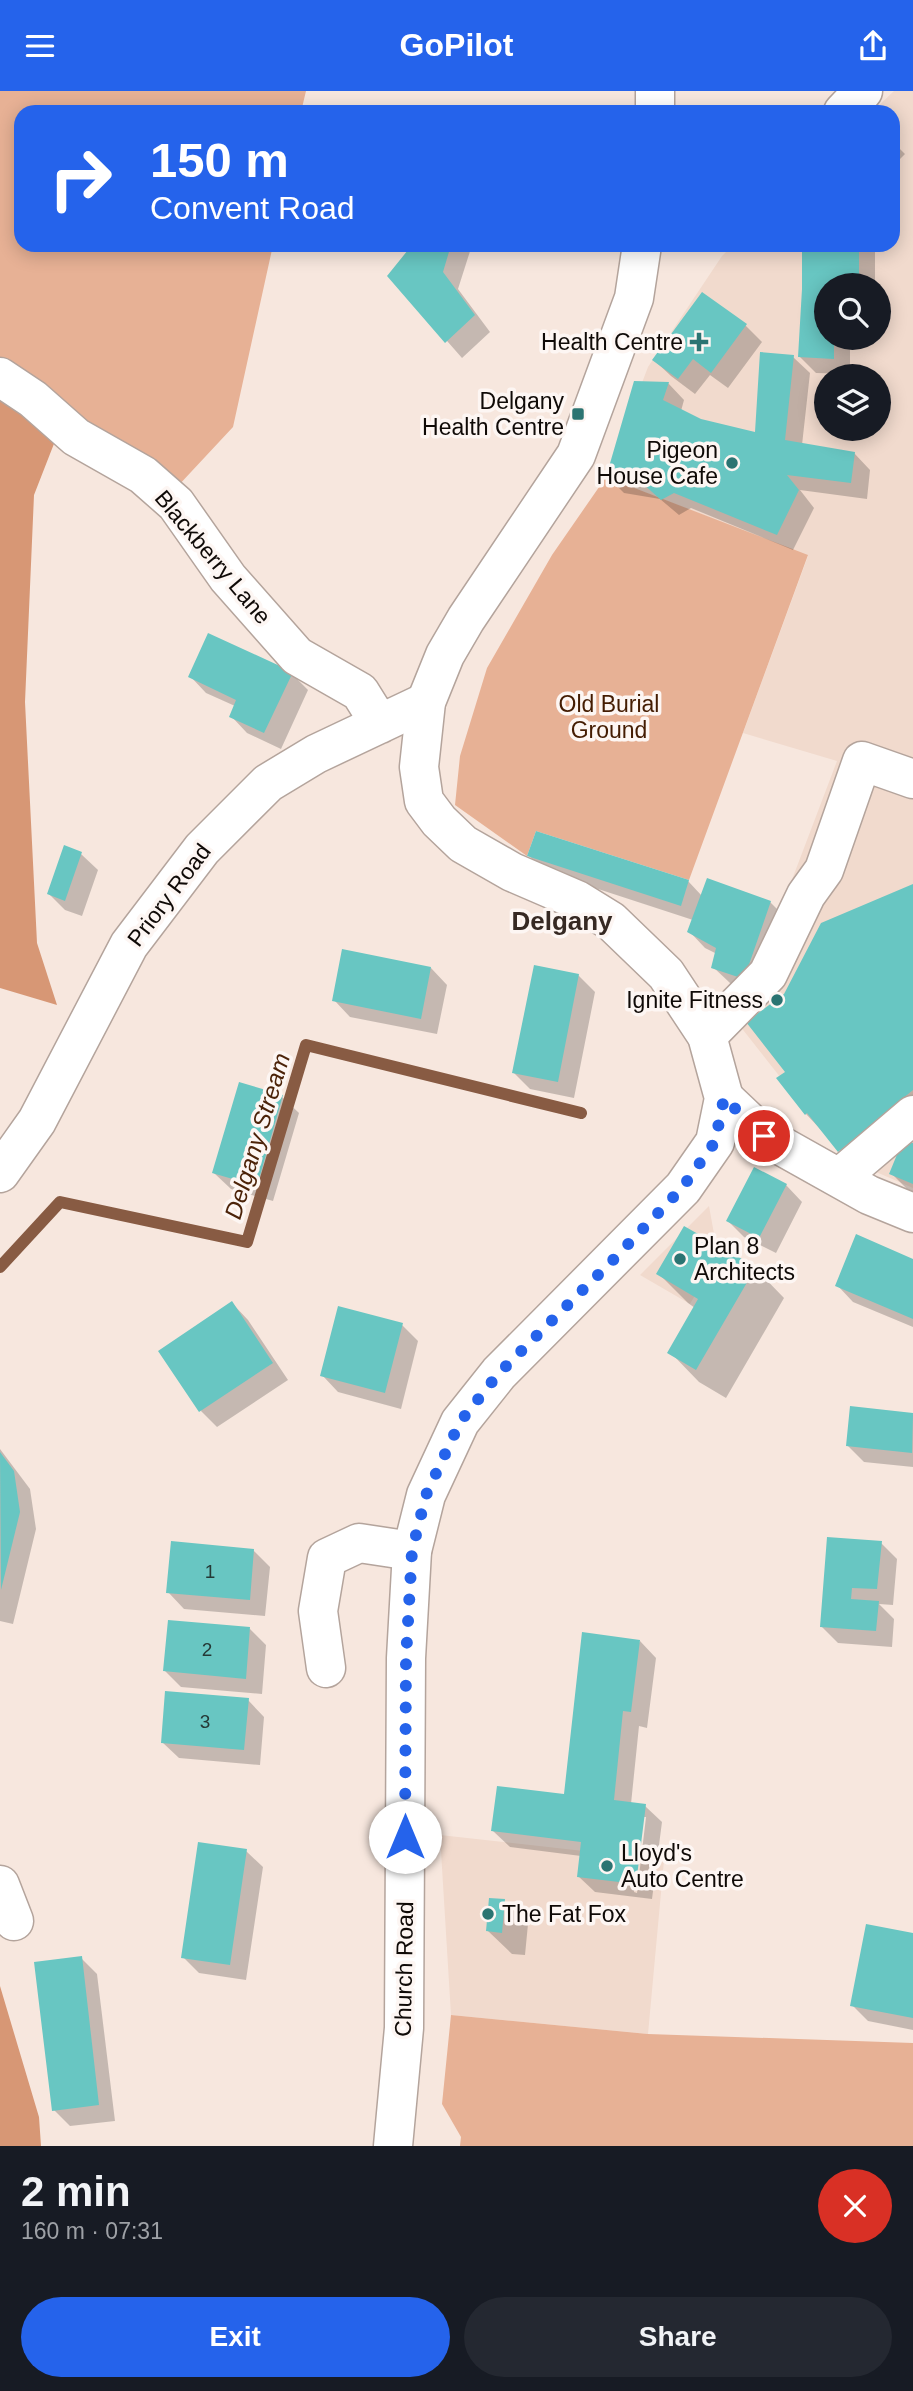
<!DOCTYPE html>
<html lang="en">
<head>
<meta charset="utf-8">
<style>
  :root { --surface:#171b24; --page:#242831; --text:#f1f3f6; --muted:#9ea1a6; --accent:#2563eb }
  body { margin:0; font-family:Helvetica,sans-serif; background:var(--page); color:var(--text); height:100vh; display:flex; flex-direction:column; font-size:26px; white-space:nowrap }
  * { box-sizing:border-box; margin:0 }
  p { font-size:23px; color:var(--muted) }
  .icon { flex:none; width:38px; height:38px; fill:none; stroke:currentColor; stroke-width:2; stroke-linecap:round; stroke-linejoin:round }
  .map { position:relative; height:2055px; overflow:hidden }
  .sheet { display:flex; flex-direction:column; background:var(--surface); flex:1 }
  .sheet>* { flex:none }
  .top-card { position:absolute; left:14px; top:14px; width:886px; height:147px; border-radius:21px; box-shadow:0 4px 18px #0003; background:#2563eb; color:#fff; overflow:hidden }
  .buttons { position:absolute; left:814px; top:182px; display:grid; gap:14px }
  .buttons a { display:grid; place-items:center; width:77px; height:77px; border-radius:50%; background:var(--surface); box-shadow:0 4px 18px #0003; font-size:35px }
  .pin { position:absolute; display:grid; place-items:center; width:60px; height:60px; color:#fff; margin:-30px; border:4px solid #fff; border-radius:50%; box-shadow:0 2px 7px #0007 }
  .me { position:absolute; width:77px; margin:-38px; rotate:0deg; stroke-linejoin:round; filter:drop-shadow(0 0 5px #0008) }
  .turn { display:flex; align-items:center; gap:24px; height:147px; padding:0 21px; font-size:32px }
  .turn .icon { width:91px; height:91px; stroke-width:2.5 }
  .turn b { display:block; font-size:49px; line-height:60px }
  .round { display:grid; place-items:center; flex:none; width:74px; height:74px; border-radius:37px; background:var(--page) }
  .overview { display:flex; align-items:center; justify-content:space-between; height:119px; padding:0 21px }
  h1 { font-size:42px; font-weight:700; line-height:52px }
  .primary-button { display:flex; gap:14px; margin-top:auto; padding:14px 21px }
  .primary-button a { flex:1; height:80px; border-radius:42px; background:var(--accent); color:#fff; font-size:28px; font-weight:700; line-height:80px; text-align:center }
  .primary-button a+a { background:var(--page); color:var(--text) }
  header { display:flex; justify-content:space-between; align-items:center; height:91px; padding:0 21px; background:var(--accent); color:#fff; font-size:32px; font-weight:700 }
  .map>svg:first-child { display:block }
  .built { fill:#f1dacd; fill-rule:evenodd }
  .green { fill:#e7b195 }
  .forest { fill:#d79775 }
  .shadow { fill:#0003; fill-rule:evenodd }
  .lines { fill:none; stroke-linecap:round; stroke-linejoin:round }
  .stream { stroke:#885b43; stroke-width:12 }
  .building { fill:#68c6c2 }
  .minor-casing { stroke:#b4a49c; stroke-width:41 }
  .major-casing { stroke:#b4a49c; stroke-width:41 }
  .minor { stroke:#fff; stroke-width:38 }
  .major { stroke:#fff; stroke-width:38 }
  .route { stroke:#2563eb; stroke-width:12; stroke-dasharray:0 21.6 }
  .poi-dot { fill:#2b7472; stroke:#fdf6f3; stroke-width:2.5 }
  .labels { text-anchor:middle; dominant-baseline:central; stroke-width:7; stroke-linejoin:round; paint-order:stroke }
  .number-label { font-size:19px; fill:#253936 }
  .poi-label { font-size:23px; fill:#0f0a07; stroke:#fdf6f3; text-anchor:end }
  .street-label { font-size:23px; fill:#0f0a07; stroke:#fdf6f3 }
  .park-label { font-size:23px; fill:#441c02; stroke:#fdf6f3 }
  .water-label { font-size:24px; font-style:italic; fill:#4c2309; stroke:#fdf6f3 }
  .quarter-label { font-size:26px; font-weight:bold; fill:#362923; stroke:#fdf6f3 }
</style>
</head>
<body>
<header><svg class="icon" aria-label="menu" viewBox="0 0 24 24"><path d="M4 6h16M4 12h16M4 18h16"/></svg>GoPilot<svg class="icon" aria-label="share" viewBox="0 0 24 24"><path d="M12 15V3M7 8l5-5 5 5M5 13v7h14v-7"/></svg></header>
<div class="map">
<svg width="913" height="2055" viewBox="0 0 913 2055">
  <rect width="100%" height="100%" fill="#f7e7de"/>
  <path class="built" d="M894 0H913V1097L844 1067 740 935 720 902 763 865 837 670 743 642 808 465 606 386 648 276 722 165 733 154H892V21H872ZM826 194H878V247H826ZM826 285H878V338H826Z
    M709 1115 718 1165 690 1213 640 1184Z
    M440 1744 664 1769 648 1943 451 1924Z"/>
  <path class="green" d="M0 0H306L301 21H21V154H273L233 336 177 396 0 273Z
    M606 386 808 464 689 789 536 740 527 765 455 714 460 665 487 577 552 464Z
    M451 1924 648 1943 913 1952V2055H460L461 2046 442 2013Z"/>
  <path class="forest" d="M0 298 57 345 34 404 25 611 37 852 57 914 0 897Z
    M0 1895 39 2026 41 2055H0Z"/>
  <path class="shadow" d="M892 50 905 63 892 76Z
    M414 154H472L458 198 490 241 462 267 390 185Z
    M804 154H875V194H826V247H850V283L816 282 799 265 804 198Z
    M745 234 762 251 728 297 710 284 695 303 671 285 654 269Z
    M793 266 810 282 802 354 854 362 870 379 867 408 800 399 814 417 793 459 691 417 679 424 660 408 624 402 608 386 668 292 684 309 681 320 700 330 757 343Z
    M292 583 308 599 281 658 247 642 231 625 235 615 206 602 190 585Z
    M65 757 81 763 98 779 82 825 65 819 49 803Z
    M529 765 688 790 702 805 770 811 787 828 760 903 730 892 713 876 717 863 705 857 689 840 693 829 546 781Z
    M913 795V1042L863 1083 806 1023 788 982 786 904Z
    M431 877 447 894 437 943 350 926 334 909Z
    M578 884 595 901 574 1007 530 998 514 982Z
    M240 993 282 1006 299 1022 273 1110 231 1098 214 1082Z
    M913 1054V1101L907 1098 891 1082Z
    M786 1094 802 1111 776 1162 744 1146 728 1130Z
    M913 1169V1236L853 1211 837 1194Z
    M755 1177 784 1207 726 1307 699 1291 670 1261 695 1217 688 1212 659 1183Z
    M232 1212 248 1229 288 1289 217 1336 201 1320Z
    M402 1234 418 1250 401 1318 338 1301 322 1284Z
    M851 1317 913 1324V1376L864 1371 847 1354Z
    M0 1358 30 1398 36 1438 13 1533 0 1530Z
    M881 1452 897 1468 893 1514 879 1513 894 1528 892 1556 838 1552 822 1536Z
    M253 1459 270 1476 265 1525 184 1518 168 1501Z
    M250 1538 266 1554 262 1603 181 1596 165 1580Z
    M640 1550 656 1567 647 1637 639 1635 631 1713 645 1715 662 1731 652 1808 595 1801 578 1785 581 1765 510 1756 493 1740 565 1705ZM643 1726H646L637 1802 634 1801Z
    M248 1609 264 1626 260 1674 179 1667 162 1651Z
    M246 1760 263 1776 246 1889 199 1882 183 1866Z
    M504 1810 528 1833 525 1864 512 1863 488 1840Z
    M913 1844V1939L868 1930 852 1914Z
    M81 1867 97 1883 115 2030 70 2035 54 2019Z"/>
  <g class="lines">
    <path class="stream" d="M0 1176 60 1111 247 1151 306 954 581 1022"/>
  </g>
  <path class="building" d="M412 154H451L443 181 475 224 445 252 387 185Z
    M802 154H859V194H826V247H834V268L798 266 802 198Z
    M702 201 747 233 711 282 693 268 678 288 652 269Z
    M760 261 794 264 785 349 855 361 851 392 787 384 799 399 777 444 674 402 661 409 642 392 606 386 634 290 669 291 663 309 701 328 755 341Z
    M208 542 293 581 264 642 229 626 236 609 188 586Z
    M536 740 689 789 681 815 527 765Z
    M64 754 82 761 65 810 47 803Z
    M707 787 771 810 744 888 711 877 716 857 687 841Z
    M913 793V999L838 1061 807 1022 805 1024 776 987 785 981 746 931 784 903 821 832Z
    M342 858 431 876 421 928 332 910Z
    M534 874 579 883 558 991 512 982Z
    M239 991 283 1004 257 1095 212 1082Z
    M903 1049 913 1052V1093L889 1083Z
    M754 1076 787 1093 759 1147 726 1130Z
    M684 1135 756 1176 696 1279 667 1262 698 1208 656 1183Z
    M856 1143 913 1168V1228L835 1195Z
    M232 1210 273 1272 199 1321 158 1260Z
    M338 1215 403 1232 385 1302 320 1285Z
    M850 1315 913 1322 912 1362 846 1355Z
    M0 1361 14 1380 20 1421 1 1499Z
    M827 1446 882 1450 877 1498 852 1497 851 1508 879 1510 876 1540 820 1536Z
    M171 1450 254 1458 250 1509 166 1502Z
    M168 1529 250 1536 246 1588 163 1580Z
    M582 1541 640 1549 631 1621 623 1620 614 1709 646 1713 636 1793 577 1786 581 1751 491 1740 497 1695 564 1703Z
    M165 1600 249 1607 244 1659 161 1652Z
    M198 1751 247 1758 230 1874 181 1867Z
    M489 1807 505 1808 502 1842 486 1840Z
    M866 1833 913 1842V1927L850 1915Z
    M82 1865 99 2014 52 2020 34 1871Z"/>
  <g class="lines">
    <defs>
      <path id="minor" d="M843 21 863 0
        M0 286 33 308 76 346 143 384 176 413 228 487 297 565 360 601 380 633
        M707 945 768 883 806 804 824 779 862 670 913 688
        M724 1007 764 1045 869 1104 913 1122
        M0 1082 37 1030 129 854 202 758 268 692 316 663 426 611
        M839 1087 913 1024
        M326 1577 318 1520 327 1467 359 1452 412 1460
        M0 1794 14 1830"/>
      <path id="major" d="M655 21V0
        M393 2055 404 1937 406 1567 412 1460 426 1404 460 1331 499 1282 683 1097 715 1051 724 1007 707 945 666 883 611 830 577 809 512 781 463 753 439 730 424 710 419 676 426 611 445 564 466 528 576 364 634 207 642 154"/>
    </defs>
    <use href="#minor" class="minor-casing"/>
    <use href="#major" class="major-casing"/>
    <use href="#minor" class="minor"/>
    <use href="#major" class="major"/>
  </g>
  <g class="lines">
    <path class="route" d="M405 1746 406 1567 412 1460 426 1404 460 1331 499 1282 612 1170 682 1097 715 1051 724 1007 764 1045"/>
  </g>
  <g class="poi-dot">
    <path d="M695.5 240.5h7v7h7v7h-7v7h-7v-7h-7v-7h7z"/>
    <rect x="571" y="316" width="14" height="14" rx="3.5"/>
    <circle cx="732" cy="372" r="7"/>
    <circle cx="777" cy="909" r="7"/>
    <circle cx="680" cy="1168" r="7"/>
    <circle cx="607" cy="1775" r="7"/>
    <circle cx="488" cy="1823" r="7"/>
  </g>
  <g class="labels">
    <g class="number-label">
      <text x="210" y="1480">1</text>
      <text x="207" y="1558">2</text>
      <text x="205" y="1630">3</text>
    </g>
    <g class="poi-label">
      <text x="683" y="251">Health Centre</text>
      <text x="564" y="310">Delgany<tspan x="564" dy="26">Health Centre</tspan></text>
      <text x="718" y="359">Pigeon<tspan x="718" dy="26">House Cafe</tspan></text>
      <text x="763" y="909">Ignite Fitness</text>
      <text x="694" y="1155" text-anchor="start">Plan 8<tspan x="694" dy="26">Architects</tspan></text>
      <text x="621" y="1762" text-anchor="start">Lloyd's<tspan x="621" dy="26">Auto Centre</tspan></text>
      <text x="502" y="1823" text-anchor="start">The Fat Fox</text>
    </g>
    <g class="street-label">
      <text transform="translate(213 466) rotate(50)">Blackberry Lane</text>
      <text transform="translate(169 804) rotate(-53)">Priory Road</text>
      <text transform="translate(404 1878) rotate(-89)">Church Road</text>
    </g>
    <g class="park-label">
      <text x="609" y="613">Old Burial<tspan x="609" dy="26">Ground</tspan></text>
    </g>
    <g class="water-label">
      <text transform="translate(257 1045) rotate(-73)">Delgany Stream</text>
    </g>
    <g class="quarter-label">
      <text x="562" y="830">Delgany</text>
    </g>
  </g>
</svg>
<div class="buttons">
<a><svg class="icon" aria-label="search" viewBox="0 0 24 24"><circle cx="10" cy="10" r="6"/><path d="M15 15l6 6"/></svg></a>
<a><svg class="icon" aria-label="layers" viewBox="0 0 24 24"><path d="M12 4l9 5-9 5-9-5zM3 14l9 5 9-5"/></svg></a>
</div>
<div class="pin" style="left:764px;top:1045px;background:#d93025"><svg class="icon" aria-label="arrive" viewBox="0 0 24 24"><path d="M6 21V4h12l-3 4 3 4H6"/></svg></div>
<svg class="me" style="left:405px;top:1746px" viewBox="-20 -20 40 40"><circle r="19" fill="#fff"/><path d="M0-13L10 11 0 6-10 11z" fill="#2563eb"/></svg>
<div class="top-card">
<div class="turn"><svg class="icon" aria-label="right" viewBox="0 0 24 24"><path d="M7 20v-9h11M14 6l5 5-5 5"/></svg><div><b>150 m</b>Convent Road</div></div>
</div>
</div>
<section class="sheet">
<div class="overview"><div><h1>2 min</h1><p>160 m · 07:31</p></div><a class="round" style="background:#d93025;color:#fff"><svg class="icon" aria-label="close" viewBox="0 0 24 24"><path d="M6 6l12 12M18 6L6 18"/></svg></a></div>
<div class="primary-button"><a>Exit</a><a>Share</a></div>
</section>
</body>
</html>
